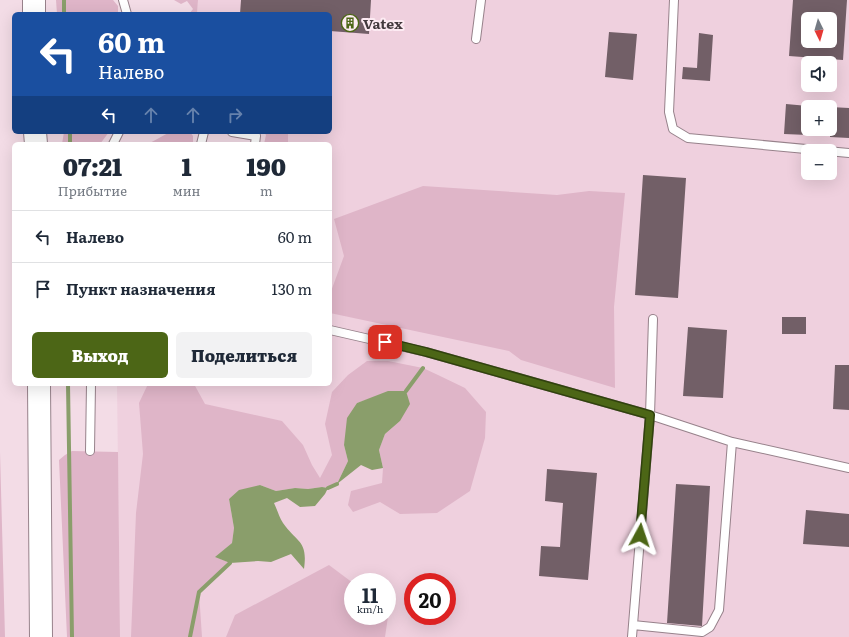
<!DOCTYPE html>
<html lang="ru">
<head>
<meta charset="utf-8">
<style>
  :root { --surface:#fff; --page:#f2f2f3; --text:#1f2937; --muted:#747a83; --line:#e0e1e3; --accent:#4c6616 }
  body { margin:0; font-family:Literata,serif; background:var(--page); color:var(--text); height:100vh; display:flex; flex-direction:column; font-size:15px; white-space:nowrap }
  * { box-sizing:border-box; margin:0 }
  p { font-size:13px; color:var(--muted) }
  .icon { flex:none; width:22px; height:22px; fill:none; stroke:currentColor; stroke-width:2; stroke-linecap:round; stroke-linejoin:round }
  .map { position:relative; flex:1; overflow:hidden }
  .details { position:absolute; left:12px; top:142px; width:320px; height:244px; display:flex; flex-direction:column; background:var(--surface); border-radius:6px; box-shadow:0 4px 16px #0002 }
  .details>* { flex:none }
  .banner { position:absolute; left:12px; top:12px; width:320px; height:122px; border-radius:6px; box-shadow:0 4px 16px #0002; background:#1a4fa0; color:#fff; overflow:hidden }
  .needle { width:26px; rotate:175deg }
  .controls { position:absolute; left:801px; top:12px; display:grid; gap:8px }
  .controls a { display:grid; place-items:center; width:36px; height:36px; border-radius:6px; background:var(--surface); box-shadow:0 4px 16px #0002; font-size:20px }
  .speed { position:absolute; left:344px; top:573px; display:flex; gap:8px; font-size:20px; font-weight:700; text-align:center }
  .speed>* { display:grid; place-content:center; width:52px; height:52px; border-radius:50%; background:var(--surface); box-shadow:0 4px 16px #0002; line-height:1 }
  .speed small { font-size:10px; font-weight:400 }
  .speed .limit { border:6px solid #d22; background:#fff; color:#111 }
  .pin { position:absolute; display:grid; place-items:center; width:34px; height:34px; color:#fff; margin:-17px; border-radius:8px; box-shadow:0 2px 6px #0006 }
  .me { position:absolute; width:44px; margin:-22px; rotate:5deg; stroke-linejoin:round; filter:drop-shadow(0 0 3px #0008) }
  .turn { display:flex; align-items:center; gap:14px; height:84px; padding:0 20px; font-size:18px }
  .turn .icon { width:52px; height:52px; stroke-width:2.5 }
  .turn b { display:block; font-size:28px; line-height:34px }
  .lanes { display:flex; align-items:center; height:38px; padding:0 20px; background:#0003; justify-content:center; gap:20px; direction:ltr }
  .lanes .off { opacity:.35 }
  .eta { display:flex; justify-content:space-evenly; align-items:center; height:68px; text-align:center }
  .eta b { font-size:24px; font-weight:800; line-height:28px }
  .action { display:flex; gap:8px; margin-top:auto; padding:8px 20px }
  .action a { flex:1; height:46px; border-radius:6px; background:var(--accent); color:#fff; font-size:16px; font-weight:800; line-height:46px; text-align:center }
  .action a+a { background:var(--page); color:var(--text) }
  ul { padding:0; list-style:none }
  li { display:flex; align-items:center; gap:12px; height:52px; padding:0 20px; border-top:1px solid var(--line) }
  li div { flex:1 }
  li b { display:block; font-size:15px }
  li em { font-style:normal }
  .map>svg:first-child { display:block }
  .built { fill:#efd0de; fill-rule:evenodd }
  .green { fill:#dfb5c8 }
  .water { fill:#8a9e6b }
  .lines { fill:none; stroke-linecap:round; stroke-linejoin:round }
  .stream { stroke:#8a9e6b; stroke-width:4 }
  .building { fill:#725f67; fill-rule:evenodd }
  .service-casing { stroke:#97828b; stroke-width:10 }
  .secondary-casing { stroke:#97828b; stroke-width:24 }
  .service { stroke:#fff; stroke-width:8 }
  .secondary { stroke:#fff; stroke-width:22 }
  .route-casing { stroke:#31420e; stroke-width:10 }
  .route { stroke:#4c6616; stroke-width:7 }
  .labels { text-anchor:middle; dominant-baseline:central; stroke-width:4; stroke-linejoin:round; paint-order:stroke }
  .poi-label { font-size:14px; font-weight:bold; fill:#433a3e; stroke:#fdebf3; text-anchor:start }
</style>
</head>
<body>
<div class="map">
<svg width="849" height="637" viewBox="0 0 849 637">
  <rect width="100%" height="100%" fill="#f3dce6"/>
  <path class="built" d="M198 0H849V637H120L117 384H330V144H288V132H330V14H197ZM808 19H830V41H808ZM808 63H830V85H808ZM808 107H830V129H808ZM808 151H830V173H808ZM353 582H387V616H353ZM413 582H447V616H413Z"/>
  <path class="green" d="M56 0H113L118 6V14H57Z
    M174 0H198L197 14H189L193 9 187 1 181 4Z
    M64 132H109L100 144H62Z
    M170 132H190L193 136V144H148Z
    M264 132H288V144H264L266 135Z
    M423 186 557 195 589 191 625 193 614 307 615 388 521 360 509 351 330 313V294L344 256 334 219Z
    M367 361H388L423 368 438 375 465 388 486 412 485 438 470 491 437 513 400 514 380 502 353 512 348 505 351 491 382 483 383 468 379 450 385 434 400 421 372 398 357 403 344 445 348 461 337 484 328 488 322 487 308 489 295 488 276 491 260 485 229 499 234 528 232 543 216 557 230 563 199 592 202 637H131L136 513 143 454 139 403 148 384H194L205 404 282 421 303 445 312 465 320 478 332 455 325 424 332 392 348 375Z
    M72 451 118 452 120 637H67L59 460 65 455Z
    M0 452 5 637H0Z
    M329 565 353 583V616H387V609L389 610 385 637H226L235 615Z"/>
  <path class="water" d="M388 391H406L410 404 400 421 385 434 379 450 383 468 372 470 361 465 337 484 348 461 344 445 347 418 357 403Z
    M260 485 276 491 295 488 308 489 322 487 328 488 325 494 315 506 300 507 287 498 274 503C277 509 279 517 283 523 297 543 308 540 304 569L291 554 271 562 258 561 230 563 215 557 232 543 234 528 229 499 239 490Z"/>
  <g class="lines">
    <path class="stream" d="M64 0V14
      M70 132V144
      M68 384 72 637
      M406 391 423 368
      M328 488 337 484
      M190 637 199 592 230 563"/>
  </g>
  <path class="building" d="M241 0H371L369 34 330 31V14H240Z
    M793 0H847L843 60 789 56ZM808 19H830V41H808Z
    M609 32 637 34 633 80 605 77Z
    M699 33 713 35 710 81 682 79 683 67 697 68Z
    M786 104 808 106V135L784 134Z
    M830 107 849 108V138L830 137Z
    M643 175 686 178 678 298 635 295Z
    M782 317H806V334H782Z
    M688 327 727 330 723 398 683 396Z
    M835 365H849V410L833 409Z
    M547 469 597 473 588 580 539 576 541 546 560 547 563 503 545 501Z
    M676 484 710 486 702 626 667 623Z
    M806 510 849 514V547L803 544Z"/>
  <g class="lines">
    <defs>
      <path id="service" d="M123 0 127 14
        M674 0 669 112 673 129 688 138 849 153
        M476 39 481 0
        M232 132 256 136 255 144
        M113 144 119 132
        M201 144 204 132
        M330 330 426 352 650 415 732 442 849 468
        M90 451 91 384
        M633 625 702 632 710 627 719 610 732 442
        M632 637 650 415 653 319"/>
      <path id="secondary" d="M34 0V14
        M35 132 36 144
        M39 384 41 637"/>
    </defs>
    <use href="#service" class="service-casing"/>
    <use href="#secondary" class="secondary-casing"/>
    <use href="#service" class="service"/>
    <use href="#secondary" class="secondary"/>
  </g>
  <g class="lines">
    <defs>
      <path id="route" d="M385 342 426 352 650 415 640 535"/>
    </defs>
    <use href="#route" class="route-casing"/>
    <use href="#route" class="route"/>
  </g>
  <defs>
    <symbol id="building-ring" viewBox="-11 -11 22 22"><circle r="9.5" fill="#fdebf3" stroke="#4c6616" stroke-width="1.5"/><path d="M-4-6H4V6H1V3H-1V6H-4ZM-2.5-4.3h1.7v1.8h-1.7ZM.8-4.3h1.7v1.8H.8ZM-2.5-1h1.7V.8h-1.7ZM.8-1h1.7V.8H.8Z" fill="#4c6616"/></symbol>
  </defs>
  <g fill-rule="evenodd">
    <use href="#building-ring" x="340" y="13" width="20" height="20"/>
  </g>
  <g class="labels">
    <g class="poi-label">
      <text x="363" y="23">Vatex</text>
    </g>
  </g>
</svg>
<div class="controls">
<a><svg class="needle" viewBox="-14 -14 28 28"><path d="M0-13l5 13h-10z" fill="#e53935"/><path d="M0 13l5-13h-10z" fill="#747a83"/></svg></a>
<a><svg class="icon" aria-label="sound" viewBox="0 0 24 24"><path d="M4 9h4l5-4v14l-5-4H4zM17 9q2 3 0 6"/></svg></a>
<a>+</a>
<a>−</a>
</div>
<div class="speed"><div>11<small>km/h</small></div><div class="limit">20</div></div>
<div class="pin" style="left:385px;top:342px;background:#d93025"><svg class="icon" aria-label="arrive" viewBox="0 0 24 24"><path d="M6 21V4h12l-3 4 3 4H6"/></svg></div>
<svg class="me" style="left:640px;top:535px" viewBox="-20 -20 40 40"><path d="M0-17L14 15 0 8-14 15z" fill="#4c6616" stroke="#fff" stroke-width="4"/></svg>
<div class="banner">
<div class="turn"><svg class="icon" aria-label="left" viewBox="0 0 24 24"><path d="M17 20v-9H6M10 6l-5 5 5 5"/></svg><div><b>60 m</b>Налево</div></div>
<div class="lanes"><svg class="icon" aria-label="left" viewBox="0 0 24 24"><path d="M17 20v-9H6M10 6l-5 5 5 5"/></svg><svg class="icon off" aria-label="ahead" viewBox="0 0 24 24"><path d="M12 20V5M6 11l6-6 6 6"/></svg><svg class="icon off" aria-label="ahead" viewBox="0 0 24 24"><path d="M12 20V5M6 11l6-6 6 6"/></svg><svg class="icon off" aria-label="right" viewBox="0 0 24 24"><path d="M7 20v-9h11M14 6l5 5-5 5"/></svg></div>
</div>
<section class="details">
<div class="eta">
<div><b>07:21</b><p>Прибытие</p></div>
<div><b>1</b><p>мин</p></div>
<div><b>190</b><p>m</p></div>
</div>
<ul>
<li><svg class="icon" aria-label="left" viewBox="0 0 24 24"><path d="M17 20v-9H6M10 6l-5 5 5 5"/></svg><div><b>Налево</b></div><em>60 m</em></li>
<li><svg class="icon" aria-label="arrive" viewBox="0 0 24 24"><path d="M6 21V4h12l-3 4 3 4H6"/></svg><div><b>Пункт назначения</b></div><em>130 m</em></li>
</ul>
<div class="action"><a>Выход</a><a>Поделиться</a></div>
</section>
</div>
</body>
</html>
